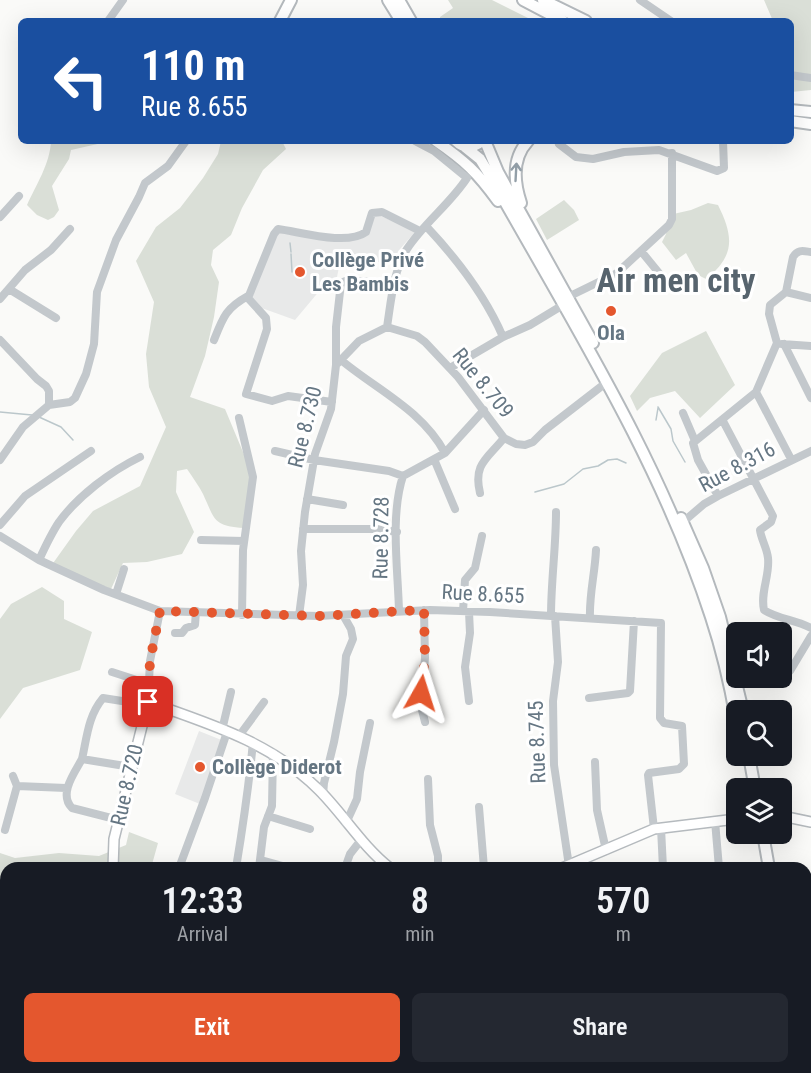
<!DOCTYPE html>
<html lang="en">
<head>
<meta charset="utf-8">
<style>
  :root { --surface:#171b24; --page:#242831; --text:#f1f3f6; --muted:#9ea1a6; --accent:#e4572e }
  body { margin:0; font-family:"Roboto Condensed",sans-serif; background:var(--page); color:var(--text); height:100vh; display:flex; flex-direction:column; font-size:22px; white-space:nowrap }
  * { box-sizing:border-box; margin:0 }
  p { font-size:20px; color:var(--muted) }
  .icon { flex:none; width:33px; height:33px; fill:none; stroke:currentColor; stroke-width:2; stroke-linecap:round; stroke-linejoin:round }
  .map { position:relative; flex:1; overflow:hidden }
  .panel { position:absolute; left:0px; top:862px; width:812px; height:212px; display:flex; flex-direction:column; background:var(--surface); border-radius:18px 18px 0 0; box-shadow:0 6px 24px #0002 }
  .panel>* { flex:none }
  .top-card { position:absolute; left:18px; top:18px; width:776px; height:126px; border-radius:9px; box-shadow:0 6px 24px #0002; background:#1a4fa0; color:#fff; overflow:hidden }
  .tools { position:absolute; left:726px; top:622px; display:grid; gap:12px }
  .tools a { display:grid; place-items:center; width:66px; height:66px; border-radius:9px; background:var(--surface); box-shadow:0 6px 24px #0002; font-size:30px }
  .pin { position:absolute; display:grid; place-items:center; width:51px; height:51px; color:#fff; margin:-26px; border-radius:12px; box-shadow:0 3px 9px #0006 }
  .me { position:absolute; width:66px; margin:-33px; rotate:6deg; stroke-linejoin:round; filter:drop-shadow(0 0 4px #0008) }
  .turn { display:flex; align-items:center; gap:21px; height:126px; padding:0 24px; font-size:27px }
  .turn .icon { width:78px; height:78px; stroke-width:2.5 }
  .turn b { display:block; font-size:42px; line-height:51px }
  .eta { display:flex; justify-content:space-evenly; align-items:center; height:102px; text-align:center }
  .eta b { font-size:36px; font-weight:600; line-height:42px }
  .primary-button { display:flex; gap:12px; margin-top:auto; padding:12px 24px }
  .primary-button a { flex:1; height:69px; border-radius:9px; background:var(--accent); color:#fff; font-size:24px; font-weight:600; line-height:69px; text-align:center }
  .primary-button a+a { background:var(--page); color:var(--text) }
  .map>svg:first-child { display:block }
  .built { fill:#e8e9e9 }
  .green { fill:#dadfd7 }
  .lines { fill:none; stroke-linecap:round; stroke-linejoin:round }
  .stream { stroke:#bbc7cb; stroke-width:1.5 }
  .river { stroke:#bbc7cb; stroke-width:9 }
  .major-casing { stroke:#b5babe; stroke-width:12 }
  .highway-casing { stroke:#b4b9bd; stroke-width:14 }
  .minor { stroke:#c3c8cc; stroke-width:8 }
  .major { stroke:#fff; stroke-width:9 }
  .highway { stroke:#fff; stroke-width:10 }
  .oneway { stroke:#939fa8 }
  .route { stroke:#e4572e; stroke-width:10; stroke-dasharray:0 18 }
  .poi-dot { fill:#e4572e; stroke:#fff; stroke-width:2 }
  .labels { text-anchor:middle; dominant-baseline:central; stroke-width:6; stroke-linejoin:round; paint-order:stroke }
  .poi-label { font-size:21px; font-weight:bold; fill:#657683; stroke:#fff; text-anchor:start }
  .street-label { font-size:21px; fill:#657683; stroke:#fff }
  .town-label { font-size:33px; font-weight:bold; fill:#57646e; stroke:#fff }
</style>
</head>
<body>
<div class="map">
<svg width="811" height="1073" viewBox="0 0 811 1073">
  <rect width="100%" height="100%" fill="#fafaf8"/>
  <path class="built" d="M378 215 410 228 415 232 400 249 396 262H340L336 282 326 283 295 320 253 305 251 301 274 236 279 232 334 240 368 235 373 217Z
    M199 731 224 741 200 804 175 794Z"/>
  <path class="green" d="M448 0H492L534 21H440V17L453 8Z
    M764 0H811V90L791 92 790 21H773Z
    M51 141H111L71 150 69 159 52 186 59 210 54 217 48 220 37 215 27 205C36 185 50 164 51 141Z
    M221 141H282L286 149 263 170 242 208 231 235 213 250 211 265 219 282 214 317 205 356 190 397 225 409 248 464 251 500 244 528C213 526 215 520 203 494 199 486 193 478 187 469L177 471 176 492 194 532 182 554 147 562 123 563 111 589 51 566 76 531 93 511 140 486 166 427 149 387 146 354 154 302 136 261 156 227 180 208 203 178 218 154Z
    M564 200 574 210 579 220 547 240 536 219Z
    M708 203 718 205C734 237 735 256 706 279L698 275 686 253 676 260 662 242 666 234 669 215 691 210Z
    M706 331 735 385 700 418 675 391 650 398 637 411 630 396 662 353Z
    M42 587 64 601V619L92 632 80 670 23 688 0 719V619L11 604Z
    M129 832 158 843 151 868H6V970H0V853L15 858 59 853 99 856 126 845Z
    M336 1068H677L670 1073H342Z"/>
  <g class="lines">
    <path class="stream" d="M290 243 291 252
      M291 254 292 272
      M658 407 671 429 673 441 685 462
      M0 412 32 415
      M39 417 61 427 73 440
      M656 420 658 408
      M535 492 564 484 583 469 598 466 608 460 617 459 626 463
      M0 932 6 933
      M439 1068 454 1073"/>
    <path class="river" d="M806 1014 811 1012
      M546 1073 554 1068"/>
    <defs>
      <path id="major" d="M782 816 811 822
        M113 868 114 839 148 702C210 724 271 742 319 790 344 815 362 846 390 868
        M562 868 654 829 736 819
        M43 1073 46 1068"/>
      <path id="highway" d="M388 0 401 21
        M399 0 411 21
        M523 0 563 21
        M543 0 586 21
        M280 21 291 0
        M790 110 811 112
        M790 121 811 124
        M436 141C465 161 477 172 498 201
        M456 141C464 149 473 148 482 141
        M485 141 498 172 593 343
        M465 147 480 159 491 177C571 320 660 460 711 617 722 650 730 685 736 719
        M521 203C514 182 512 158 528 141
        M681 518 703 568 720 617 743 711
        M749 756 755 789
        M763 834 769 868
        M805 1068 806 1073"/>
    </defs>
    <use href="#major" class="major-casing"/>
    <use href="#highway" class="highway-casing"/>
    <path class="minor" d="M640 0 671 21
      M108 21 123 0
      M790 75 811 78
      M559 144 576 157 593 159 624 152 659 150 717 171 724 168 723 141
      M0 217 19 196
      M426 226C457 259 485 295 503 337
      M641 251 672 289H675
      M9 289 56 318
      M786 292 811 298
      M568 297 617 273 669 225 672 219V153
      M0 299 25 270 51 250 70 229
      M387 327 417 336 425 342 458 377 504 438 516 444 525 445 533 442 545 430 607 382
      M0 340 37 379 46 386 49 391V405L23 427 0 460
      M214 340C223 317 226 308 248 296
      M782 344 811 346
      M784 344 811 398
      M341 360C377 390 422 410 445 453
      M336 365V327L341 283 348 280 394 284
      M450 368 503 337 530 325 563 305
      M756 392 791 459
      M332 402 288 396 272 401 246 394 267 329 266 318 248 298 274 234 278 229C301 232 347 246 366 232L372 213 382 212 420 231
      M49 405 70 402 75 398 86 374 94 344 97 292 116 240 139 197 145 183 168 166 186 141
      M683 413 695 441
      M239 418 253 477 243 550 242 615
      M723 421 773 516 771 522 760 530C761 539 767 548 768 558 770 576 760 592 764 610 778 619 796 620 811 628
      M275 451 314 460 389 471 403 476
      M434 459 455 509
      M480 493C473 464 487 459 504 438
      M718 496 698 460 693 443 756 392 777 343 769 314 770 305 786 292 793 257C798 249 803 251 811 252
      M307 499 343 505
      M683 522 704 504 718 496 811 451
      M0 525 25 496 91 451
      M303 529H376L397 532
      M0 536 39 560 104 590 160 611 318 616 430 610 490 612 661 623 660 718 664 723 682 726 684 764 679 769 649 773 648 775 654 829
      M201 540 244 541
      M39 560C45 547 51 534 59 522 78 496 111 471 140 457
      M116 594 124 569
      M424 610 425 658 421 706 425 722
      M399 611C398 570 390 515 403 476L445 453 484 410
      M463 611 465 580 475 568 482 536
      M469 612 470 633 465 667 469 701
      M299 616 303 585 301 551 305 512 315 454 331 409 336 365 359 341 387 327C391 302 393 271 407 249 424 223 450 204 467 178L434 151 415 141
      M551 616C551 581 556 547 556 512
      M555 616 558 662 553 701 554 765 569 866
      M590 618C589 595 595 573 596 550
      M175 633H182L186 628 195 625 196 611
      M790 671 811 636
      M112 672 149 684
      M589 698 628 693 630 691 634 621
      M148 702 150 661 160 611
      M222 730 231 692
      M239 736 264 702
      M82 759C87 737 88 716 103 698L147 705
      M595 762 597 810 606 850
      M13 776 17 786
      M428 779 430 825 438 856V868
      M323 795 324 783 334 742 343 694 346 656 353 639 351 629 343 615
      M479 807 484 868
      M268 816 310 829
      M119 820 72 808C58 794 75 772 82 759L131 767
      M715 821 719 868
      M346 823 357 799 360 772 370 723
      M661 828 663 868
      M5 830 17 786 66 788
      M261 860 290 868
      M179 868 205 798 227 732
      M236 868C243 826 249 784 253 742
      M259 868 264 827 272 806 273 753
      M345 868 350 854 361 840
      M0 1054 6 1046
      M806 1063 811 1061
      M75 1073 78 1068
      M117 1073 119 1069 126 1073
      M166 1073 169 1068
      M211 1073 214 1068
      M254 1073 257 1068
      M684 1073 689 1068"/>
    <use href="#major" class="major"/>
    <use href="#highway" class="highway"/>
  </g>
  <defs><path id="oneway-shaft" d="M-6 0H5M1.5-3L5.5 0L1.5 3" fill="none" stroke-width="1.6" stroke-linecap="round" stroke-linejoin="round" transform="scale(1.5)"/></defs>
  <use class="oneway" href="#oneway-shaft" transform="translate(516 172) rotate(-87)"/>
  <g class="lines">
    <path class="route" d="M148 702 150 661 160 611 318 616 424 610 425 658 421 693"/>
  </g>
  <g class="poi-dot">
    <circle cx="300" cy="272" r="6"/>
    <circle cx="611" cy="311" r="6"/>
    <circle cx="200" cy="767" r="6"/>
  </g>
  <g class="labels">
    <g class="poi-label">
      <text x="312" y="260">Collège Privé<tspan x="312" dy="24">Les Bambis</tspan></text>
      <text x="611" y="333" text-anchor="middle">Ola</text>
      <text x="212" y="767">Collège Diderot</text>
    </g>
    <g class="street-label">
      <text transform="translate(483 383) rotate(51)">Rue 8.709</text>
      <text transform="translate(305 427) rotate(-76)">Rue 8.730</text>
      <text transform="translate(737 467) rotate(-28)">Rue 8.316</text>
      <text transform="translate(381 538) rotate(-89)">Rue 8.728</text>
      <text transform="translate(483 594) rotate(3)">Rue 8.655</text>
      <text transform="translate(537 742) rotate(-92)">Rue 8.745</text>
      <text transform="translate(127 785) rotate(-77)">Rue 8.720</text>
    </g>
    <g class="town-label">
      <text x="676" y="280">Air men city</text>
    </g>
  </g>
</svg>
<div class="tools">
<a><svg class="icon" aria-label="sound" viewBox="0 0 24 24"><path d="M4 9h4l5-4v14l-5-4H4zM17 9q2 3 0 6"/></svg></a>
<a><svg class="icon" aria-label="search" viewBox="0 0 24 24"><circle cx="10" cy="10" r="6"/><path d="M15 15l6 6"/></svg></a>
<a><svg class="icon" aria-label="layers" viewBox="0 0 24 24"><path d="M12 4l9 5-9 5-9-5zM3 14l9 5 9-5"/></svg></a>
</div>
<div class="pin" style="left:148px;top:702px;background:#d93025"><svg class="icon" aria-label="arrive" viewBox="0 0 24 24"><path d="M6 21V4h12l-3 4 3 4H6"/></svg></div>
<svg class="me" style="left:421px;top:693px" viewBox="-20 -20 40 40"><path d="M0-17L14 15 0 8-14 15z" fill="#e4572e" stroke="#fff" stroke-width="4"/></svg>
<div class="top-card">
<div class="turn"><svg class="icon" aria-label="left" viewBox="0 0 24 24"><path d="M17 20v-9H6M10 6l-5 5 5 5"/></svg><div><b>110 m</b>Rue 8.655</div></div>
</div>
<section class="panel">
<div class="eta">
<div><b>12:33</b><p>Arrival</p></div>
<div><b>8</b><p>min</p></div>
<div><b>570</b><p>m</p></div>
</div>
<div class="primary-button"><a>Exit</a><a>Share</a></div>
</section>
</div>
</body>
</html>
